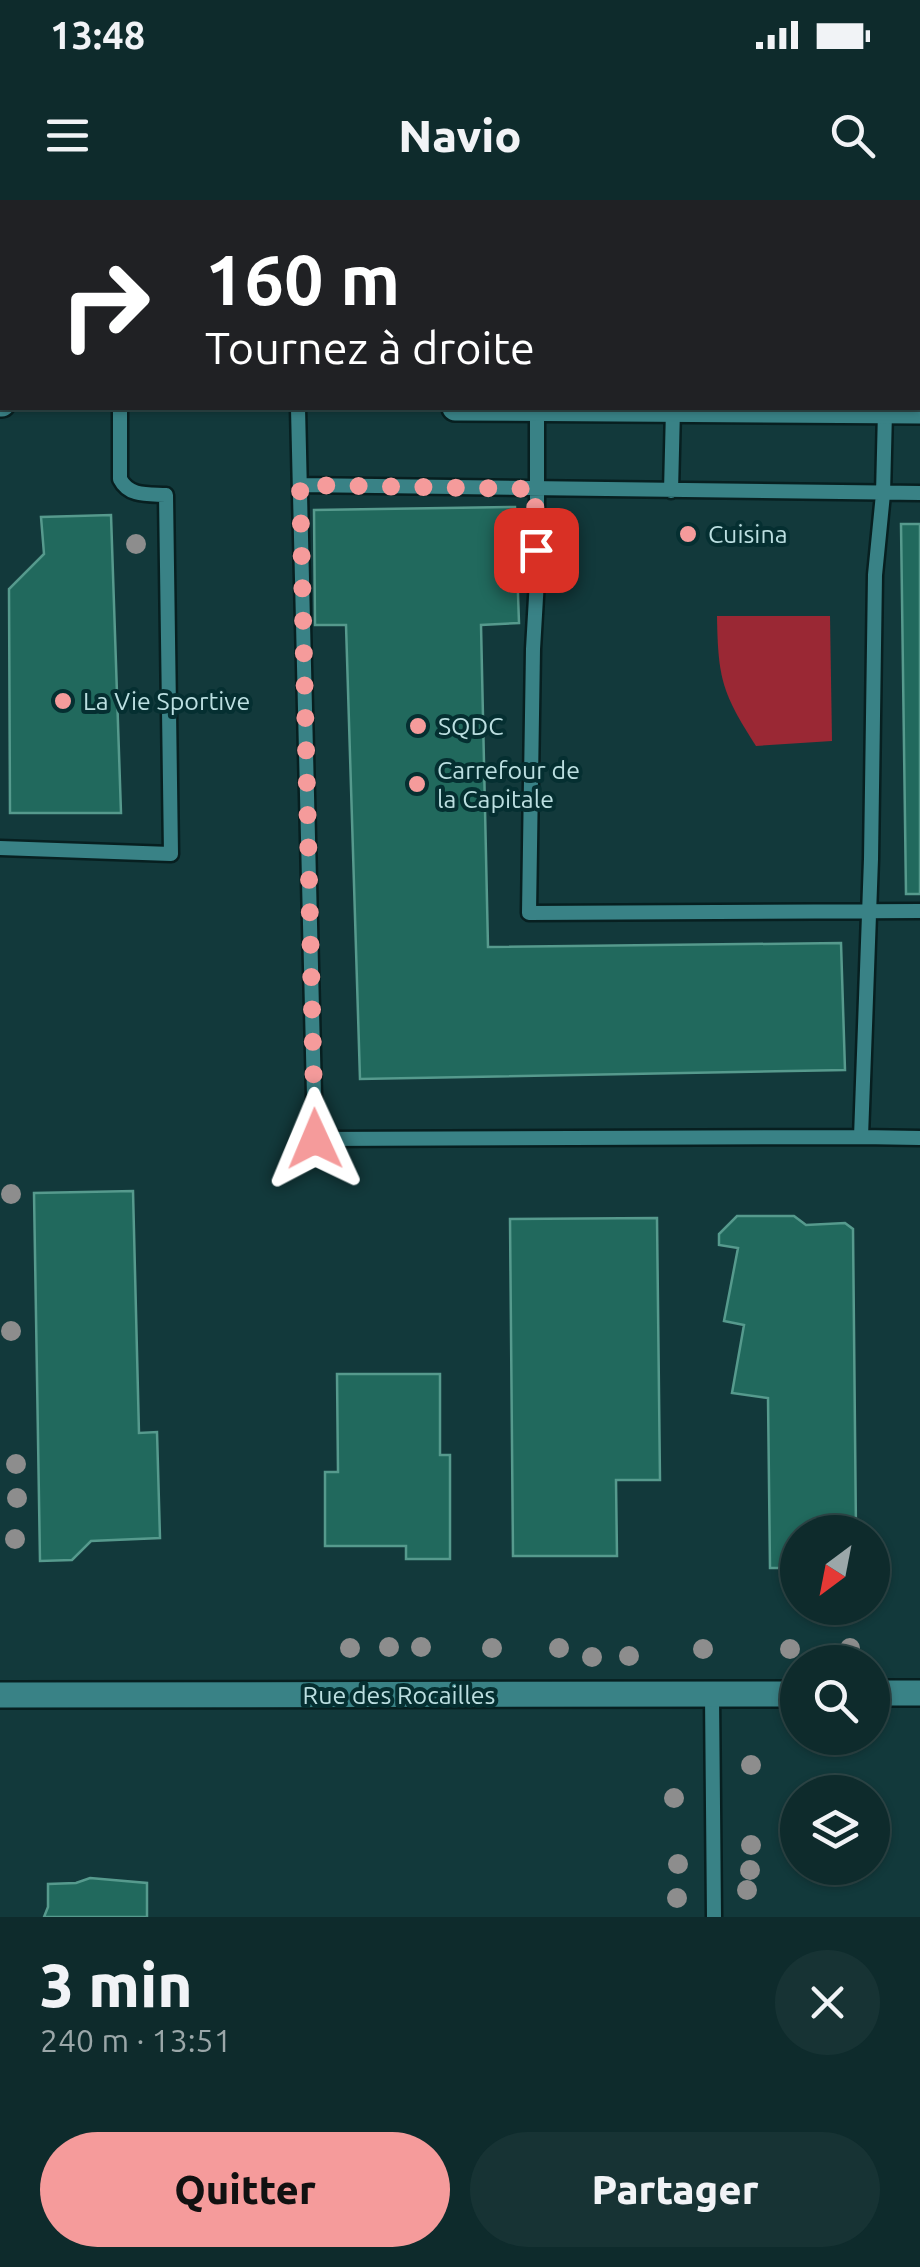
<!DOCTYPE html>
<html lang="fr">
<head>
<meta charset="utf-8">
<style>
  :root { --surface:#0e2b2c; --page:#173334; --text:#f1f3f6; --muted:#9ba7a9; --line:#2e4748; --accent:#f59b9b }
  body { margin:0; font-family:Ubuntu,sans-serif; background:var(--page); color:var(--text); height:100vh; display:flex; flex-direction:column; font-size:38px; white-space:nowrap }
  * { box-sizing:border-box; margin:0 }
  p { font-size:32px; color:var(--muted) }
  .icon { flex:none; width:55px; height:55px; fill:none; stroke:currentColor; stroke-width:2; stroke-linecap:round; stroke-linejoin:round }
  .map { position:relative; height:1717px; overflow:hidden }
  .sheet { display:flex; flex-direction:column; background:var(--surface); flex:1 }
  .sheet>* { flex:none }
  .banner { position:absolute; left:0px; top:0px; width:920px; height:210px; box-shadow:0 2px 8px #0004,0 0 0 2px var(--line); background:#202124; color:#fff; overflow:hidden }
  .needle { width:65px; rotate:212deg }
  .fabs { position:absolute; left:780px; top:1315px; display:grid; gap:20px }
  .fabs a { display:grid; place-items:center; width:110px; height:110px; border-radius:50%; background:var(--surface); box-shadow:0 2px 8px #0004,0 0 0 2px var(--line); font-size:50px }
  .pin { position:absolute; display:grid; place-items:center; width:85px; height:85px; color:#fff; margin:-42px; border-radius:20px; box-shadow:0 5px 15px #0006 }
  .me { position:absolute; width:110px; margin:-55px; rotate:359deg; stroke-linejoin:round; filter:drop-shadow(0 0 8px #0008) }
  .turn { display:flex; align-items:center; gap:35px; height:210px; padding:0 40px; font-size:45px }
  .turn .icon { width:130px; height:130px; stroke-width:2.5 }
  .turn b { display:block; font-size:70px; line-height:85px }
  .round { display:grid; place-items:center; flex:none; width:105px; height:105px; border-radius:52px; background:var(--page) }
  .head { display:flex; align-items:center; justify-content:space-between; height:170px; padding:0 40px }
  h1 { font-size:60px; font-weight:800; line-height:75px }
  .action { display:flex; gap:20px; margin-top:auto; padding:20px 40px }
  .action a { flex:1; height:115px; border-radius:60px; background:var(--accent); color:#111; font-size:40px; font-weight:800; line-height:115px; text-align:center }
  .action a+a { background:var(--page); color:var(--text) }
  .status { display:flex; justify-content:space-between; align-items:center; height:70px; padding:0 50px; background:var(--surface); direction:ltr }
  .status svg { height:28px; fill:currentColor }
  header { display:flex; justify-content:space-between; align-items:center; height:130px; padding:0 40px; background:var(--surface); font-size:45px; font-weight:800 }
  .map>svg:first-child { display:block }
  .green { fill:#9a2834 }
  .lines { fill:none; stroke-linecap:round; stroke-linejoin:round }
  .stream { stroke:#44604a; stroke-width:8 }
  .building { fill:#21695d; stroke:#569a8d; stroke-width:2.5 }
  .service-casing { stroke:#071f20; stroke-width:19 }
  .tertiary-casing { stroke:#071f20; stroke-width:30 }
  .motorway-casing { stroke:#071f20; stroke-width:35 }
  .service { stroke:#398286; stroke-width:14 }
  .tertiary { stroke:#398286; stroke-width:25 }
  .motorway { stroke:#77a6f2; stroke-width:30 }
  .tree { fill:#8d8d8d }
  .route { stroke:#f59b9b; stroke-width:18; stroke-dasharray:0 32.4 }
  .poi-dot { fill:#f59b9b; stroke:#052f31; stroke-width:4 }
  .labels { text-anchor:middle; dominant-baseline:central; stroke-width:8; stroke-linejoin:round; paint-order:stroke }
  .poi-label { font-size:25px; fill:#bcdfe1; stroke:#052f31; text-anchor:start }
  .street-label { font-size:25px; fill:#bcdfe1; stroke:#052f31 }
</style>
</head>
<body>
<div class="status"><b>13:48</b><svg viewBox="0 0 49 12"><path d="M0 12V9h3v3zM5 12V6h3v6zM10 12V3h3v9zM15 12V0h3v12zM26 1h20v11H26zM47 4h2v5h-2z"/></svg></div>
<header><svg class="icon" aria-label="menu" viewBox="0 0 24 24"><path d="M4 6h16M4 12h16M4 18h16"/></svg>Navio<svg class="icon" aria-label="search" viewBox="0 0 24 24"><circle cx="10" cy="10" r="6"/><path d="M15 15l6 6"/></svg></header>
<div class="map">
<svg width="920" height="1717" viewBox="0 0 920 1717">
  <rect width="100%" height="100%" fill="#12393b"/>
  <path class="green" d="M717 416H830L832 541 756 546C722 493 718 479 717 416Z"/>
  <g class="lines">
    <path class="stream" d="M918 136H920
      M0 137H2"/>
  </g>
  <path class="building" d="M515 307 519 423 481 425 488 747 841 743 845 870 360 879 346 425H315L314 310Z
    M111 315 121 613H10L9 389 44 354 41 317Z
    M901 324H920V694H906Z
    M133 991 139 1233 157 1232 160 1338 91 1341 72 1360 40 1361 34 993Z
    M737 1016H794L806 1025 845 1023 853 1029 856 1332H798V1368H770L768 1198 732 1193 744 1125 724 1121 738 1048 719 1045V1034Z
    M657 1018 660 1280H616L617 1356H513L510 1019Z
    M337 1174H440V1255H450V1359H406V1346H325V1272H338Z
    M90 1678 147 1683V1717H44L48 1707V1684L76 1683Z"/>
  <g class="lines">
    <defs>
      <path id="service" d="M298 208 315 939 861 937 871 659 875 375 883 294 885 211
        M537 208V380L533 449 529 713 920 711
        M300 285 920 293
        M671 291 673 209
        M0 648 171 654 166 295C149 294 129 297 120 279V208
        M861 937 920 938
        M712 1495 714 1717"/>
      <path id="tertiary" d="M0 204H2
        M455 208 920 211
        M872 1493H920
        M0 1495 798 1494"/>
      <path id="motorway" d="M0 17H2
        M918 34H920
        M0 44H2"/>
    </defs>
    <use href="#service" class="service-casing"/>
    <use href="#tertiary" class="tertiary-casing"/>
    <use href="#motorway" class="motorway-casing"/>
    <use href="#service" class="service"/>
    <use href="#tertiary" class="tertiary"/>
    <use href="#motorway" class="motorway"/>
  </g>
  <g class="tree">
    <circle cx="136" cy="344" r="10"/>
    <circle cx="11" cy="994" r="10"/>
    <circle cx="11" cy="1131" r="10"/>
    <circle cx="16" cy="1264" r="10"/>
    <circle cx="17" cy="1298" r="10"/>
    <circle cx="15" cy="1339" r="10"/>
    <circle cx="389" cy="1447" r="10"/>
    <circle cx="421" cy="1447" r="10"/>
    <circle cx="350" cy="1448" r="10"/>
    <circle cx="492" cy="1448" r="10"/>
    <circle cx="559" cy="1448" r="10"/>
    <circle cx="850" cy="1448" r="10"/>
    <circle cx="703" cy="1449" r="10"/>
    <circle cx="790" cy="1449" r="10"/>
    <circle cx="629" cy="1456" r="10"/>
    <circle cx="592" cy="1457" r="10"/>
    <circle cx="751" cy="1565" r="10"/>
    <circle cx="674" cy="1598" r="10"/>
    <circle cx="751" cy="1645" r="10"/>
    <circle cx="678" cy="1664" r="10"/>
    <circle cx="750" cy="1670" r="10"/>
    <circle cx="747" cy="1690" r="10"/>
    <circle cx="677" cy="1698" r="10"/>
  </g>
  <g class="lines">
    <path class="route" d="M315 939 300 285 535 289 536 350"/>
  </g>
  <g class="poi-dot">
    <circle cx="688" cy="334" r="10"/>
    <circle cx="63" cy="501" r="10"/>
    <circle cx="418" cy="526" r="10"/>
    <circle cx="417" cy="584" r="10"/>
  </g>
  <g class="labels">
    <g class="poi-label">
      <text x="708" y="334">Cuisina</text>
      <text x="83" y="501">La Vie Sportive</text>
      <text x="438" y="526">SQDC</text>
      <text x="437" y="570">Carrefour de<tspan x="437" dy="29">la Capitale</tspan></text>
    </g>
    <g class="street-label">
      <text x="399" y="1495">Rue des Rocailles</text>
    </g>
  </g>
</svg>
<div class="fabs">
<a><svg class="needle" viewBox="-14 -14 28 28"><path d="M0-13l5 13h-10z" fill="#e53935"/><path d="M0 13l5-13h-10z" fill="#9ba7a9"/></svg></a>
<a><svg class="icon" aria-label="search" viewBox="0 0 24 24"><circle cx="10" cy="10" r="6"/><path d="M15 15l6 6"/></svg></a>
<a><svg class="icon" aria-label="layers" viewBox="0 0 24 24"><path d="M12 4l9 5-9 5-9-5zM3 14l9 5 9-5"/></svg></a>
</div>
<div class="pin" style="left:536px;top:350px;background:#d93025"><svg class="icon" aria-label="arrive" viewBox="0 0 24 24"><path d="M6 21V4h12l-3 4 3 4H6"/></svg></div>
<svg class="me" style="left:315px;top:939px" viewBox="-20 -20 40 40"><path d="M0-17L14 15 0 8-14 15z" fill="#f59b9b" stroke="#fff" stroke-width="4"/></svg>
<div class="banner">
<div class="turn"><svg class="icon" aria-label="right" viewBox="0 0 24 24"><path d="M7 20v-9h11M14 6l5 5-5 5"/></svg><div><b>160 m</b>Tournez à droite</div></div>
</div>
</div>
<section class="sheet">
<div class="head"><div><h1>3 min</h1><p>240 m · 13:51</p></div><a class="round"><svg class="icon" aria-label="close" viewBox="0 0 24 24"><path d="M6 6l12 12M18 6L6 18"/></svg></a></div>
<div class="action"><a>Quitter</a><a>Partager</a></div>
</section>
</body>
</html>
